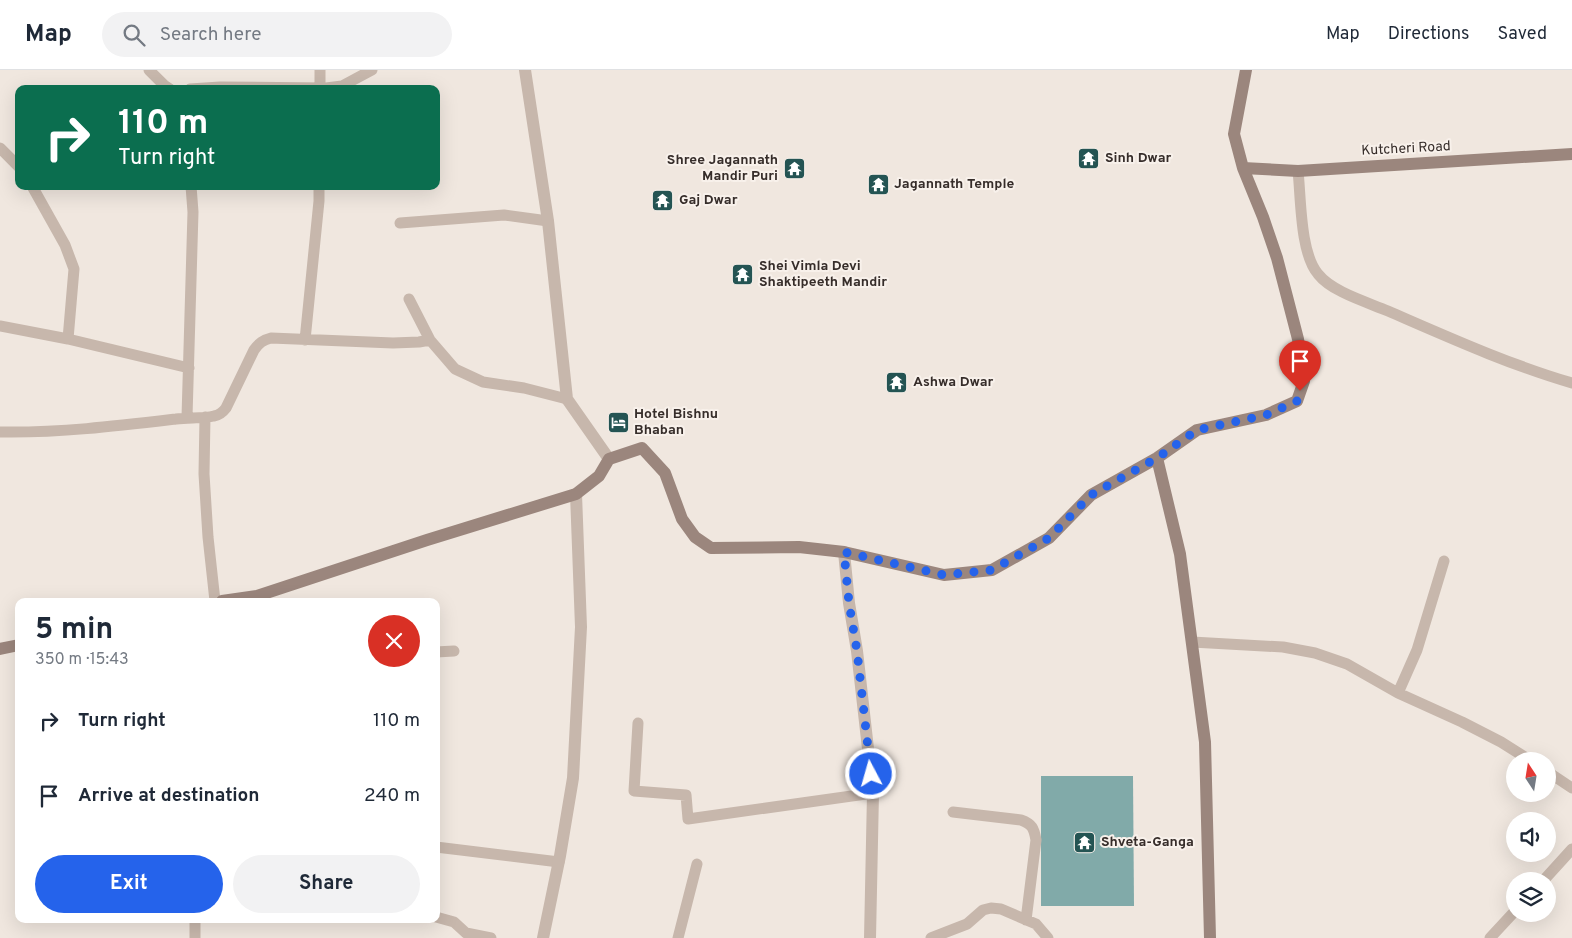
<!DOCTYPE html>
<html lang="en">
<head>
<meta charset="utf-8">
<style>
  :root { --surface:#fff; --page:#f2f2f3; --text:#1f2937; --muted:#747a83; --line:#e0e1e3; --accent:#2563eb }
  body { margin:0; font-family:Overpass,sans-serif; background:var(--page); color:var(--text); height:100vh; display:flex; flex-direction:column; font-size:19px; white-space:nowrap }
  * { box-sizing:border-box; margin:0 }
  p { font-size:16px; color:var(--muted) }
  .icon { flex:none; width:28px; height:28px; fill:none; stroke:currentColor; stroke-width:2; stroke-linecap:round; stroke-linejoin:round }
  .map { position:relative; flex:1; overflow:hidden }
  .side { position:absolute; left:15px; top:528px; width:425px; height:325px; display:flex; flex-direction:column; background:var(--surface); border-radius:10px; box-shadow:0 5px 20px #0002 }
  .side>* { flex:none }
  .banner { position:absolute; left:15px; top:15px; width:425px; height:105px; border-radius:10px; box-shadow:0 5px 20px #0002; background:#0b6e4f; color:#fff; overflow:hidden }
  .needle { width:32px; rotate:348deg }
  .buttons { position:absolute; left:1506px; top:682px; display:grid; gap:10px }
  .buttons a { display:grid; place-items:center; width:50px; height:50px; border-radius:50%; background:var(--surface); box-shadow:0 5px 20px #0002; font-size:25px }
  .pin { position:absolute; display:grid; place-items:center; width:42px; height:42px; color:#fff; margin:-51px -21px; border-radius:50% 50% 50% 0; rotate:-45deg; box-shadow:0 0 5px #0007 }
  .pin .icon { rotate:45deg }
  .me { position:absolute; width:55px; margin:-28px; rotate:354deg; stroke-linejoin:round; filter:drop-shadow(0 0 4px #0008) }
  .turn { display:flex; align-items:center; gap:18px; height:105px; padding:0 20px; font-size:22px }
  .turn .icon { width:65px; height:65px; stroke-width:2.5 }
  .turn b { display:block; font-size:35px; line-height:42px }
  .round { display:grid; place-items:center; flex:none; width:52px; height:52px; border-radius:26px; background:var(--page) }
  .head { display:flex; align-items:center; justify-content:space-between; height:85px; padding:0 20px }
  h1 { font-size:30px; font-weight:700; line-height:38px }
  .button { display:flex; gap:10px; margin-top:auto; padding:10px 20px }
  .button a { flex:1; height:58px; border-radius:30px; background:var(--accent); color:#fff; font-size:20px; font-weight:700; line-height:58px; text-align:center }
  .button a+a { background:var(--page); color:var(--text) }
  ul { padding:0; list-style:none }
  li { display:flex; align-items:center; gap:15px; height:75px; padding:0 20px }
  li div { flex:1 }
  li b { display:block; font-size:19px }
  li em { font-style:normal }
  header { display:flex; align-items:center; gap:30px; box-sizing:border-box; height:70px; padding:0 25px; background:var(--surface); border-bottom:1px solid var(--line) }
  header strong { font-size:24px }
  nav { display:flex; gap:28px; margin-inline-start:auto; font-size:18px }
  .search { width:350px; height:45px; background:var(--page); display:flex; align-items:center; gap:12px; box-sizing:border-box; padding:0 18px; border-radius:28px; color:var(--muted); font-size:19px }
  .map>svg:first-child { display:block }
  .water { fill:#81aaa9 }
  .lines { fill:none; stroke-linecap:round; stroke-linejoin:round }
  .minor { stroke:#c7b7ac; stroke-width:11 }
  .tertiary { stroke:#c7b7ac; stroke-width:12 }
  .secondary { stroke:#9b867d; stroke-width:12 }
  .route { stroke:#2563eb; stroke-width:9; stroke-dasharray:0 16.2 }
  .labels { text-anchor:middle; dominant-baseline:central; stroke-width:4; stroke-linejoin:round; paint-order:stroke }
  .street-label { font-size:14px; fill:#362d2a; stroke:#f8f1eb }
  .poi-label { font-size:14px; font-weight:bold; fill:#362d2a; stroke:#f8f1eb; text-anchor:start }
</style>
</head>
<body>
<header>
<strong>Map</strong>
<div class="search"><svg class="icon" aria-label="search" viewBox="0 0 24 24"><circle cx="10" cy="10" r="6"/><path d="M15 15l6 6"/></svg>Search here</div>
<nav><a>Map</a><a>Directions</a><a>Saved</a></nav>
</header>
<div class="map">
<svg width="1572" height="868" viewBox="0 0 1572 868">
  <rect width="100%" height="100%" fill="#f0e7df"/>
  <path class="water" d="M1041 706H1133L1134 836H1041Z"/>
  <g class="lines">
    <path class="minor" d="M149 0 164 15 170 19
      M320 0V18
      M190 19 220 17 326 18 342 16 372 0
      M0 78 19 97
      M1298 101C1301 128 1300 183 1318 204 1332 222 1367 232 1388 241 1448 267 1510 295 1572 313
      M32 116 65 175 74 199 68 269
      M400 153 504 145 548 151
      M0 256 68 269 189 298
      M305 270 319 131V116
      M430 270 455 299 483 312 524 318 567 329
      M187 347 193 142 191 116
      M205 347 204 404 208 467 215 531
      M0 362C59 363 117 356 176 349 188 347 202 349 214 346 220 345 223 342 226 338L254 280C259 273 263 270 271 268L393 273 419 272 430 270 409 229
      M1192 572 1283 577 1315 583 1347 594 1398 623 1462 652 1501 672 1531 691
      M436 582 454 581
      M1398 623 1417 580 1444 491
      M638 653 634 721 686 725 688 749 873 723
      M1548 702 1572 718
      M953 742 1021 750C1032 754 1034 758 1036 770L1026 850
      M436 777 559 792
      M1543 811 1572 779
      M436 847 454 852 466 863 491 868
      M195 849V868
      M678 868 697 794
      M931 868 967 854 983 840 991 838 1001 839 1036 854 1048 868
      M1490 868 1515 841"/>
    <path class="tertiary" d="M525 0 548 151 567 329 609 389
      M844 482 849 533 857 581 873 723 870 868
      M543 868 560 786 573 708 581 557 576 424"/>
    <path class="secondary" d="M1243 98 1298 101 1572 84
      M1157 388 1180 484 1205 672 1210 868
      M222 531 257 526 427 470 576 424 599 406 609 389 642 378 665 403 682 449 695 467 711 478 799 477 844 482 944 505 992 500 1049 468 1091 425 1157 388 1197 360 1266 345 1297 331 1304 311 1298 269 1277 188 1263 147 1243 98 1234 64 1246 0
      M0 579 19 575"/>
  </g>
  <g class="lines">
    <path class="route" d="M871 704 857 581 849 533 844 482 944 505 992 500 1049 468 1091 425 1157 388 1197 360 1266 345 1297 331 1300 321"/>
  </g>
  <defs>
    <symbol id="temple-square" viewBox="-11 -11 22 22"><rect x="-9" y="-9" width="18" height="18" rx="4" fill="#245453" stroke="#f8f1eb"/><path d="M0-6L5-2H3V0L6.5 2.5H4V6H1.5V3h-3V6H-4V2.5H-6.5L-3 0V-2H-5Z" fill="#fff"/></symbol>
    <symbol id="hotel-square" viewBox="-11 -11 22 22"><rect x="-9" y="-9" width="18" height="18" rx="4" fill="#245453" stroke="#f8f1eb"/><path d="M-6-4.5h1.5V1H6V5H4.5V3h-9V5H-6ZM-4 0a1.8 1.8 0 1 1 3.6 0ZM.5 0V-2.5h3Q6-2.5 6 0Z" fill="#fff"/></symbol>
  </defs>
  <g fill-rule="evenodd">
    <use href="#temple-square" x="1076" y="76" width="25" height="25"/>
    <use href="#temple-square" x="782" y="86" width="25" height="25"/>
    <use href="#temple-square" x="866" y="102" width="25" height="25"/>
    <use href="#temple-square" x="650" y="118" width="25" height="25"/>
    <use href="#temple-square" x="730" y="192" width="25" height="25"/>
    <use href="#temple-square" x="884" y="300" width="25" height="25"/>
    <use href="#hotel-square" x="606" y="340" width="25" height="25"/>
    <use href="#temple-square" x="1072" y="760" width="25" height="25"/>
  </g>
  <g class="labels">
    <g class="street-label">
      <text transform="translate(1406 79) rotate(-3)">Kutcheri Road</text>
    </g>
    <g class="poi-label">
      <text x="1105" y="88">Sinh Dwar</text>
      <text x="778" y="90" text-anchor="end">Shree Jagannath<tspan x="778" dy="16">Mandir Puri</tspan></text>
      <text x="894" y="114">Jagannath Temple</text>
      <text x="679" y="130">Gaj Dwar</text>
      <text x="759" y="196">Shei Vimla Devi<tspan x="759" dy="16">Shaktipeeth Mandir</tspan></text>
      <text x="913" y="312">Ashwa Dwar</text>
      <text x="634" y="344">Hotel Bishnu<tspan x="634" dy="16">Bhaban</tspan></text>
      <text x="1101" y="772">Shveta-Ganga</text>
    </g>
  </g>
</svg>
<div class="buttons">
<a><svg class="needle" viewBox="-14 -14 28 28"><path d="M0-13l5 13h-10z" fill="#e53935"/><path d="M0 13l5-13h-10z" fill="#747a83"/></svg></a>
<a><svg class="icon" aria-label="sound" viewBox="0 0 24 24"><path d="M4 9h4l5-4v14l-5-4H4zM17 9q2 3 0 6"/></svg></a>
<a><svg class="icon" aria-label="layers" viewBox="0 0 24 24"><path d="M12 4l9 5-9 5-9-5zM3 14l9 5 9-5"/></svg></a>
</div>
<div class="pin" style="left:1300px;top:321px;background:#d93025"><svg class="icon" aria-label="arrive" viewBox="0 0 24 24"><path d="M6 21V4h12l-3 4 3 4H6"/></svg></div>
<svg class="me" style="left:871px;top:704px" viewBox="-20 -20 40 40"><circle r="17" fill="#2563eb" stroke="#fff" stroke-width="3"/><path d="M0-11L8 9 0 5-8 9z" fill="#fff"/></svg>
<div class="banner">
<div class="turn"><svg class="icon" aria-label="right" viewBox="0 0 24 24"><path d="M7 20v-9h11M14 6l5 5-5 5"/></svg><div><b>110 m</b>Turn right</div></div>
</div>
<section class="side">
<div class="head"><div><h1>5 min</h1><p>350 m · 15:43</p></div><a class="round" style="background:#d93025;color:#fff"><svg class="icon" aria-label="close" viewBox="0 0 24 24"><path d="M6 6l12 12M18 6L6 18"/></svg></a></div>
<ul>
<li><svg class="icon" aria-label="right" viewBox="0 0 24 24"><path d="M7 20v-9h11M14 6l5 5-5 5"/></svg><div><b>Turn right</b></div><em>110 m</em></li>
<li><svg class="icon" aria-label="arrive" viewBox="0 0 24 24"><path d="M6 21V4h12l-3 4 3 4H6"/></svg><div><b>Arrive at destination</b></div><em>240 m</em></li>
</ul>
<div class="button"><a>Exit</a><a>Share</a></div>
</section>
</div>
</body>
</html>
